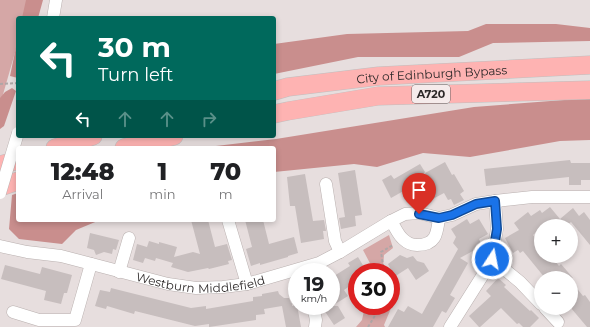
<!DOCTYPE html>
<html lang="en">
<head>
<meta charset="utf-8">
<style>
  :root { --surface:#fff; --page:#f6f6f6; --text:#202124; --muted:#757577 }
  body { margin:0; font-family:Montserrat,sans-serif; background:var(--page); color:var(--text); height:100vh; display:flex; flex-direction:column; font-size:15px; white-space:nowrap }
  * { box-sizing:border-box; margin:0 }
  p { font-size:13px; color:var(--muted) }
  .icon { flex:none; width:22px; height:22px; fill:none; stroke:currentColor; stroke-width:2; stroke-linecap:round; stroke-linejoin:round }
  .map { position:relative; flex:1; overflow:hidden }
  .drawer { position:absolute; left:16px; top:146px; width:260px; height:76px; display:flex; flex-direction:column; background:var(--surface); border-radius:4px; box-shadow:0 2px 6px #0003 }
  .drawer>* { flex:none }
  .banner { position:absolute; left:16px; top:16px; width:260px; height:122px; border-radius:4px; box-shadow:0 2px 6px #0003; background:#00695c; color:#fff; overflow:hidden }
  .controls { position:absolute; left:534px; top:219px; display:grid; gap:8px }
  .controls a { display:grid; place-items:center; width:44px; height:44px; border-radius:50%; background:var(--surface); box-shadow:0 2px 6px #0003; font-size:20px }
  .speed { position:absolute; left:288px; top:263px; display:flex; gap:8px; font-size:20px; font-weight:700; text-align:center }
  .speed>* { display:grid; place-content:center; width:52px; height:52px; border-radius:50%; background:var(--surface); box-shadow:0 2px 6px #0003; line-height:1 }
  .speed small { font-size:10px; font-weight:400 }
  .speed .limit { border:6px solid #d22; background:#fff; color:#111 }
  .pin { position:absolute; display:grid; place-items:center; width:34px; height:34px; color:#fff; margin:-41px -17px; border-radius:50% 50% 50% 0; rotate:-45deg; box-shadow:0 0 4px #0007 }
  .pin .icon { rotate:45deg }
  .me { position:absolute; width:44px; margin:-22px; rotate:11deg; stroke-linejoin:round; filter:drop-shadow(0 0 3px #0008) }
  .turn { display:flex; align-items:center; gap:14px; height:84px; padding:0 16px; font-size:18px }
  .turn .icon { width:52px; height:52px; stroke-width:2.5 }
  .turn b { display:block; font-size:28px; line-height:34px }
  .lanes { display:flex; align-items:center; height:38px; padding:0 16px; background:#0003; justify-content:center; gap:20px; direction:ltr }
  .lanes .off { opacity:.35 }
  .eta { display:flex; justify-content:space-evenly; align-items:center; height:68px; text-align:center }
  .eta b { font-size:24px; font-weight:800; line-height:28px }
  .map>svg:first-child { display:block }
  .green { fill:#d5a7a6 }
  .forest { fill:#c98e8d }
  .building { fill:#c7bebe }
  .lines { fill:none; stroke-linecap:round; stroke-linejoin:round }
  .minor-casing { stroke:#b9b0af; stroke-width:13 }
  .highway-casing { stroke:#c0bfbf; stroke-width:19 }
  .path { stroke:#afa7a7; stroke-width:2; stroke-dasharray:3 2; stroke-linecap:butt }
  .minor { stroke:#fff; stroke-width:12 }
  .highway { stroke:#feb3b2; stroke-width:18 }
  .minor-bridge-casing { stroke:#b9b0af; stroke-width:13; stroke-linecap:butt }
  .minor-bridge { stroke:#fff; stroke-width:12 }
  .route-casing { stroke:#114b97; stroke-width:10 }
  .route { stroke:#1a73e8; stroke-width:7 }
  .labels { text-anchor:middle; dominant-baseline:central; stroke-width:3.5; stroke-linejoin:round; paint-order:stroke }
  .shield { fill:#f5ebeb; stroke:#696363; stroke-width:1 }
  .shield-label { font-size:11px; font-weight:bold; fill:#2d2929 }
  .street-label { font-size:12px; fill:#2d2929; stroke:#f5ebeb }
</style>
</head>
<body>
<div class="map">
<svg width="590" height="327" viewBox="0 0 590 327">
  <rect width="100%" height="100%" fill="#e7dede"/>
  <path class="green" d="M0 0H29L25 18H18V42L0 105Z
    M389 235 393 248 384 255 383 267 386 272H372L373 269 363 250Z
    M391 282 397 294 384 325 385 327H356L362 320 365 306H391Z"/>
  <path class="forest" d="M26 0H43L38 18H22Z
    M486 24H556L590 28V41L493 43 459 57H358L274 74V44L347 34 468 31Z
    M18 38V78L10 76Z
    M12 88 16 91 4 126 0 129V98L5 92Z
    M590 98V140L560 141 470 157 423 153 377 167 354 164 274 172V148H199L276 139 474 107Z
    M18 193V220H100L76 230 62 244 19 239 9 229 12 195Z"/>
  <path class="building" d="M570 160 571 163H590V180H581V185H569V177L486 186 484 169Z
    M445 162 452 175 454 174 464 191 460 194 464 200 454 205 451 199 448 200 444 193 429 201 434 189 425 173Z
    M420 164 425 172 414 188 407 189 391 198 382 180 391 175 394 179Z
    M355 170 362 215 355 216 356 226 341 229 339 218 345 217 338 173Z
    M305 174 313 221 324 220 326 231H323L324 239 301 243 295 206H290L287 177Z
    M550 207 560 219 573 208 579 216 584 212 590 220V245L571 222 566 226H564L561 222 556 226H552L549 222 544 226H541V228L533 235 541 244V256H551L559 266 561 264 573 278H545L523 251 520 253 518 250 513 253 505 238 519 230 514 223 528 212 531 216 540 210 542 213Z
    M467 219 470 224 479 219 488 234 479 239 482 246 460 258 468 263 450 295 455 298 446 313 442 311 433 327H388L398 309 404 312 408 306 422 314 458 249 453 243 456 237 451 229Z
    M191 220H208L215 247 227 244 232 260 228 261 229 264 209 269 208 268 188 272 171 267 173 263 156 258 155 261 145 258 143 263 133 260 137 244 147 247 149 241 159 244V242L177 247 174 257 193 252 200 254Z
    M245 220H263L269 244 294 237 298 253 288 256V257L260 265V263L251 266 246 249 252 247Z
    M90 233 119 240 116 250 113 249 112 254 104 252 96 255 94 250 87 248Z
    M400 255 407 258 413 256 417 261 424 263 429 271 416 280 408 268 394 277 389 269 390 268 388 264Z
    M358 257 367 272H357V281L344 290 348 296 332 306H338L345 318 334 325 324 310 331 306V287L339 283 334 276 350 266 348 263Z
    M5 265 40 274 42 267 72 275 67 293H64L61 304 44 300 46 291 1 279Z
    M498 278 506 285 504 287 530 311 531 310 539 318 530 327H523L519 323 517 324 501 308 480 327H479L469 316 491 296 486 291Z
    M571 281 583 296 585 295 590 302V327H587L571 308Z
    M111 288 191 308 206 306V309L253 301V297L262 296V294L278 291 279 294 284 298H289L291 303 293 304H292V306L297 305 301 327H286L282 306 264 309 265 314 256 315V320L209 327V324L195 326 135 311 134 314 107 306 106 309 95 306 100 290 110 292Z"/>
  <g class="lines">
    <defs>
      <g id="minor">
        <path d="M53 18 56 0"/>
        <path d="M326 184 335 241 340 252"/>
        <path d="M228 220 247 284"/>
        <path d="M391 221C395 227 398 235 403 239 407 243 412 245 417 245 436 245 437 234 439 218"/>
        <path id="s1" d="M0 246 27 252 61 256 168 284 196 288 223 287 247 284 319 263 340 252 391 221 405 214 419 213 439 218 452 215 476 204 495 201 532 197H590"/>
        <path d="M492 259 520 282 541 304"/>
        <path d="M119 272 129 238"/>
        <path d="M313 306 316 320 315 327"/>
        <path d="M545 308 558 322"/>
        <path d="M13 312 39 320H75L91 264"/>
        <path d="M450 327 486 270 492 259 497 229 495 201"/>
      </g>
      <g id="highway">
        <path id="s2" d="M274 91 288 87 379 76 590 65"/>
        <path d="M274 114 288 111 378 96 590 90"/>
        <path d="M55 148 93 136"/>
        <path d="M124 148 135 145 174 136"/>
        <path d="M0 165 18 160"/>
        <path d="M0 187 18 181"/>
      </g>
    </defs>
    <use href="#minor" class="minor-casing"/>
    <use href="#highway" class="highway-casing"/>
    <path class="path" d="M0 84 18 83
      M384 272 381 252 393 245
      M368 327 376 314 377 306"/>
    <use href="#minor" class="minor"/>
    <use href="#highway" class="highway"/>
    <defs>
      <path id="minor-bridge" d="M0 193 18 133"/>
    </defs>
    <use href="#minor-bridge" class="minor-bridge-casing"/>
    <use href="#minor-bridge" class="minor-bridge"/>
  </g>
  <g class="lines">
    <defs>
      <path id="route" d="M419 214 439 218 452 215 476 204 495 201 497 229 492 259"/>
    </defs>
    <use href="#route" class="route-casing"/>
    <use href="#route" class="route"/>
  </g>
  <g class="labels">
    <rect class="shield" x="412" y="85" width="38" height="18" rx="3"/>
    <g class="shield-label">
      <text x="431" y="94">A720</text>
    </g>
    <g class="street-label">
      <text stroke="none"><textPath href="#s2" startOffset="159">City of Edinburgh Bypass</textPath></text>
      <text stroke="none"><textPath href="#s1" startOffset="205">Westburn Middlefield</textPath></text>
    </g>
  </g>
</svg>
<div class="controls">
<a>+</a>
<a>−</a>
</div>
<div class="speed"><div>19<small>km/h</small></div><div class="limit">30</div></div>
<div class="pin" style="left:419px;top:214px;background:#d93025"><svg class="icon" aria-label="arrive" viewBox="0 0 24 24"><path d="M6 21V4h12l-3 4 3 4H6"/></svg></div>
<svg class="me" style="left:492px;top:259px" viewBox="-20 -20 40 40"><circle r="17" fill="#1a73e8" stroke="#fff" stroke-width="3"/><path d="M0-11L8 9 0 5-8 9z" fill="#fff"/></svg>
<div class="banner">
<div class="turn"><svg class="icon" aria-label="left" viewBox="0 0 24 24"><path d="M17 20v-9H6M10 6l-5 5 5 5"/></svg><div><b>30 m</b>Turn left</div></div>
<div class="lanes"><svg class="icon" aria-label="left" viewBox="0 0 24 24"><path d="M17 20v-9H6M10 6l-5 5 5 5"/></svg><svg class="icon off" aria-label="ahead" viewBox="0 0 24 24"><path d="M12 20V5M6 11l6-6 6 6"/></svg><svg class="icon off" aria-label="ahead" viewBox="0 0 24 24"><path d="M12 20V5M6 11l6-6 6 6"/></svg><svg class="icon off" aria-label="right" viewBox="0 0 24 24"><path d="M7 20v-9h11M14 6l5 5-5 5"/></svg></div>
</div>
<section class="drawer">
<div class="eta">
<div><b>12:48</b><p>Arrival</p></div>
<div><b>1</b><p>min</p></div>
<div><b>70</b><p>m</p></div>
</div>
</section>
</div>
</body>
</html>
